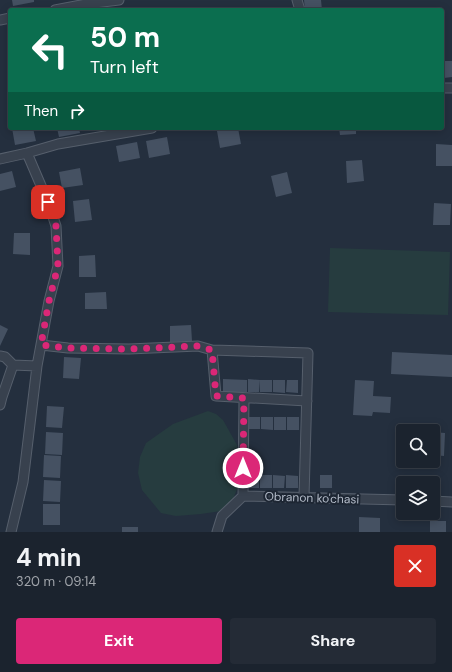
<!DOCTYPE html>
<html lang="en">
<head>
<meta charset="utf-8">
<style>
  :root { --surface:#1b232e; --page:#242b36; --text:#f1f3f6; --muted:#a0a4aa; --line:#39404a; --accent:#db2777 }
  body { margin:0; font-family:"DM Sans",sans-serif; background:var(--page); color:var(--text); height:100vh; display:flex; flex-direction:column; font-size:15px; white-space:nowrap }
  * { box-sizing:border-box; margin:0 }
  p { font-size:13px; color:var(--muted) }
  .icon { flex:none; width:22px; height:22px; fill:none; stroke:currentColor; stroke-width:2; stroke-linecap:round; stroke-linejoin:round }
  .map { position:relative; height:532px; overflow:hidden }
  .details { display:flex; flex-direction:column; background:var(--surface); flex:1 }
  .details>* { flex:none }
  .banner { position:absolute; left:8px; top:8px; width:436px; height:122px; border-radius:4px; box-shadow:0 2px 10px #0003,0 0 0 1px var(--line); background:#0b6e4f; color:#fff; overflow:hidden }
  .fabs { position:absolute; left:396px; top:424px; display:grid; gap:8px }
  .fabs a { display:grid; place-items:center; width:44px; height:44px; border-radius:4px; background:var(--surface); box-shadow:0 2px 10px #0003,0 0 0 1px var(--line); font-size:20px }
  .pin { position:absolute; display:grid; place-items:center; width:34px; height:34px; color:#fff; margin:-17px; border-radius:8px; box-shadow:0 2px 6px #0006 }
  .me { position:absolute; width:44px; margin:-22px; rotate:0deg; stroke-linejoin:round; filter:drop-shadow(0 0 3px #0008) }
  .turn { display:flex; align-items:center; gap:14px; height:84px; padding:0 16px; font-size:18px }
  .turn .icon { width:52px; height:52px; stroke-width:2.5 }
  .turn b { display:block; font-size:28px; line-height:34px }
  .then { display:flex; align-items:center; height:38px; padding:0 16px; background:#0003; gap:8px; font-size:15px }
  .round { display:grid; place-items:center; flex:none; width:42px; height:42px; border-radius:4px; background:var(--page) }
  .overview { display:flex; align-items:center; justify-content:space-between; height:68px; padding:0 16px }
  h1 { font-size:24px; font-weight:700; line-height:30px }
  .cta { display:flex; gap:8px; margin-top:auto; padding:8px 16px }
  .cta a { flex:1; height:46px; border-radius:4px; background:var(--accent); color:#fff; font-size:16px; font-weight:700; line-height:46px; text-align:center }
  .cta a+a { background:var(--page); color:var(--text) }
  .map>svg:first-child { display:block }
  .green { fill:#263c3f }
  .building { fill:#455162 }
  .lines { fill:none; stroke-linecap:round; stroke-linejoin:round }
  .street-casing { stroke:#565f6c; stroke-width:11 }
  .street { stroke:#38414e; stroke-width:9 }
  .route { stroke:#db2777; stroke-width:7; stroke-dasharray:0 12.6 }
  .labels { text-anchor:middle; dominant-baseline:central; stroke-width:4; stroke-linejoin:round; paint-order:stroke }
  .street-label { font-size:12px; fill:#b4bcc9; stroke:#1d2633 }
</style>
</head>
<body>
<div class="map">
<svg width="452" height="532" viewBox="0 0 452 532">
  <rect width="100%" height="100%" fill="#242f3e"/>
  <path class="green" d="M330 248 450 252 448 315 328 312Z
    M208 411 216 414 223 420 237 445 241 463 240 482 233 499 221 511 201 514 176 516 161 513 142 490 138 473 140 457 146 443 173 424Z"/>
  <path class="building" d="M12 0H34V2L13 6Z
    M304 0H321L322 10H305Z
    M442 61H452V77L444 78Z
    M12 128H33L36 141 15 145Z
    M57 128H79L80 133 59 137Z
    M235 128H238L241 144 220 148 217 131Z
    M339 128H356V134L340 135Z
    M167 137 170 154 149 158 146 141Z
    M137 142 140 158 119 162 116 146Z
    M436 144 452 145V166H436Z
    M362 160 364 181 347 183 346 161Z
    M80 168 83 185 62 188 59 172Z
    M12 171 16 187 0 191V174Z
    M287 172 292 193 276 197 271 176Z
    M89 199 92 220 75 222 73 201Z
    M434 203 451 204 450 225H433Z
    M14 233H30V255L13 254Z
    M95 255 96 277H79V256Z
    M106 292 107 309H85V293Z
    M0 325 8 329 0 346Z
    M191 325 192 341 170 342V326Z
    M392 352 452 355V377L391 374Z
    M64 357 81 358 79 379 63 378Z
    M223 379 247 380V392H223Z
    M248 379 260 380 259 392H248Z
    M260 380H272V392H260Z
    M273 380H285V393L273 392Z
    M287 380H298V393L286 392Z
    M355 380 374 381 373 396 391 397 390 413 373 412 372 416 353 415Z
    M47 406 64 407 62 428 46 427Z
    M249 417H260V429H248Z
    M261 417H273V430L261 429Z
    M274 417H286V430H274Z
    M287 417H299V430H287Z
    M400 430H403V453H399Z
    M46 432 63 433 62 455 45 454Z
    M433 432 445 433 444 456 433 455Z
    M44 455 61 456 60 478 43 477Z
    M248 475H259V488H247Z
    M260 475H272V488H260Z
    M273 475 285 476 284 488H273Z
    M286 475 298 476V488H286Z
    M320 475H332V488H320Z
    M44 480 61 481 60 502 43 501Z
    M43 504H60V525H43Z
    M359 517 380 518V532H359Z
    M430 521H446V532H430Z
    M122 527H138V532H122Z"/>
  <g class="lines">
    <defs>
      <path id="street" d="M297 0 300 10
        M55 10 86 4 119 0
        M0 20 10 18
        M442 88H452
        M0 159 27 153 58 144 152 128
        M41 345 68 348 129 349 198 346 212 350 216 396 307 401
        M212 350 308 353 304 497
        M0 356 5 357 13 365 37 366
        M0 405 2 397 13 365
        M243 496 244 398
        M433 501 452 502
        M11 532 23 482 37 366 49 301 58 266 56 226 48 202 27 153
        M217 532 222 516 243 496 403 500"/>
    </defs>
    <use href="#street" class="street-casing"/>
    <use href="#street" class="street"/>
  </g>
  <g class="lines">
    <path class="route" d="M48 202 56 226 58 266 49 301 41 345 68 348 129 349 198 346 212 350 216 396 244 398 243 468"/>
  </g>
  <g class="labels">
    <g class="street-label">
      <text transform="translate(312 498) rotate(2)">Obranon ko'chasi</text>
    </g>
  </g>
</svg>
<div class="fabs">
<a><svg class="icon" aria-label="search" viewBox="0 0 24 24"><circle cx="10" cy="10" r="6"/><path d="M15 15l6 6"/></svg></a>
<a><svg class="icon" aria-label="layers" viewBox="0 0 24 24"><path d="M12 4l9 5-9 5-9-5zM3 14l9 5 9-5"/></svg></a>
</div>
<div class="pin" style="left:48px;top:202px;background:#d93025"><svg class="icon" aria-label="arrive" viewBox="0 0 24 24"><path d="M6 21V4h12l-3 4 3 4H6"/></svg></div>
<svg class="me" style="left:243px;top:468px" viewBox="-20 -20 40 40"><circle r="17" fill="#db2777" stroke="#fff" stroke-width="3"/><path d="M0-11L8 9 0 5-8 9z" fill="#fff"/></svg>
<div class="banner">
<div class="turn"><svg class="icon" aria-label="left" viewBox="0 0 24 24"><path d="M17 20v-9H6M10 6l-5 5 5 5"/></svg><div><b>50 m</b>Turn left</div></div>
<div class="then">Then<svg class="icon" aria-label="right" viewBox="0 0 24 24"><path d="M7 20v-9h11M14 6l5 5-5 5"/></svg></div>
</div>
</div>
<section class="details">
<div class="overview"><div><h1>4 min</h1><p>320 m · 09:14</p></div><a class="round" style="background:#d93025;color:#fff"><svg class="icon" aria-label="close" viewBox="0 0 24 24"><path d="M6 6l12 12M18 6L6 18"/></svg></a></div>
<div class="cta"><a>Exit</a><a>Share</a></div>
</section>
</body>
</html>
